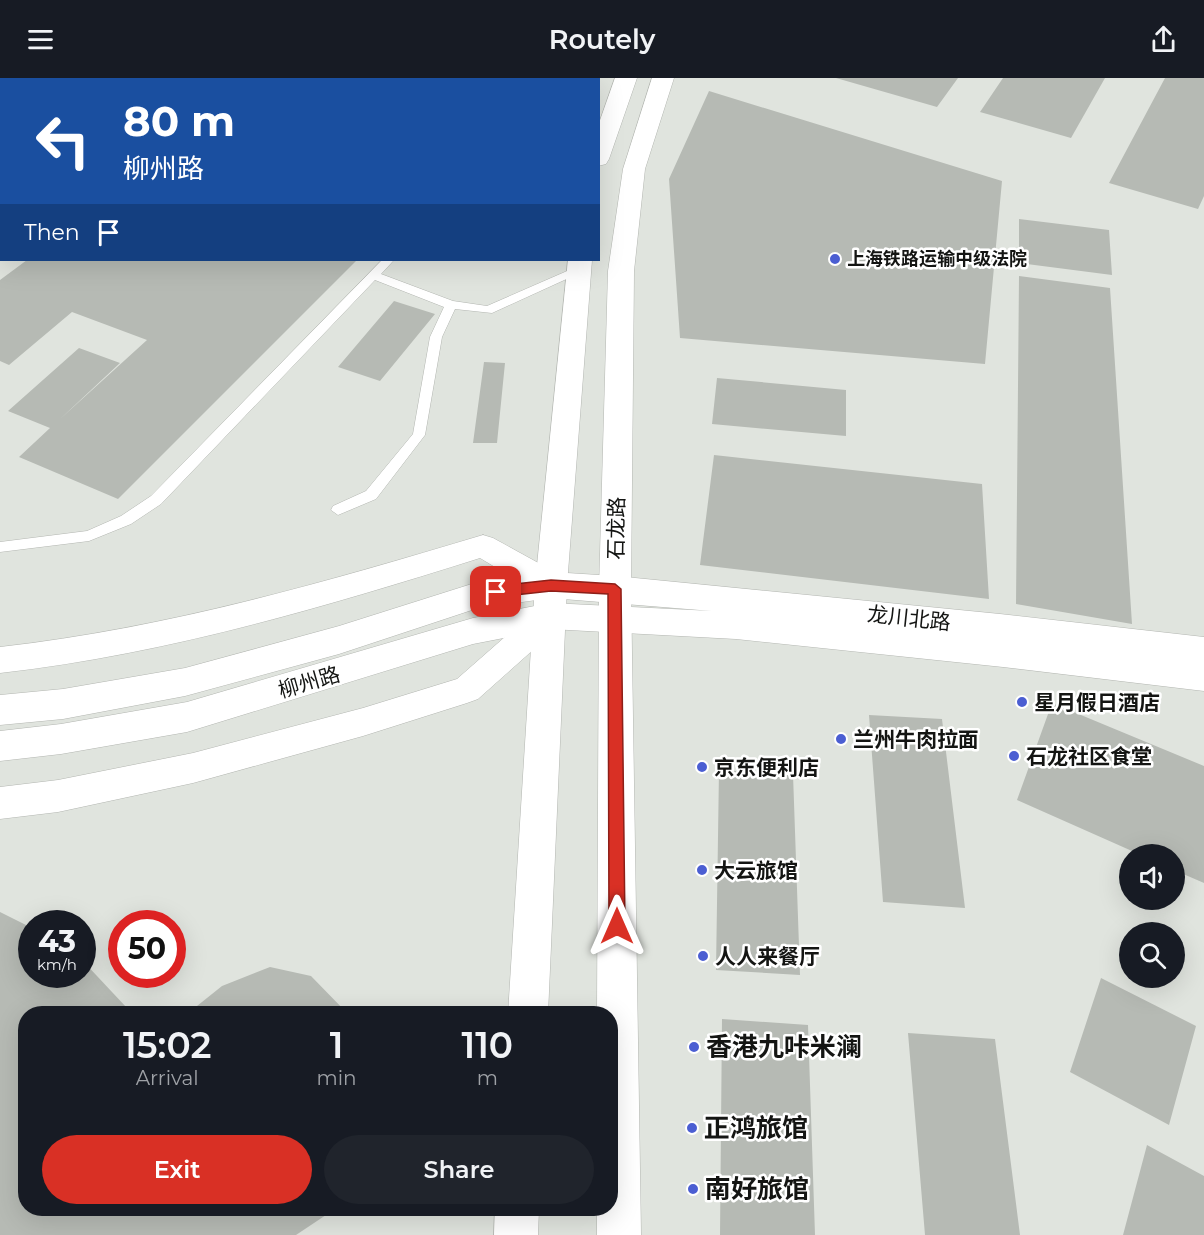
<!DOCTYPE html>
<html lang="en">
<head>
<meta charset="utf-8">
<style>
  :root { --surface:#171b24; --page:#20242c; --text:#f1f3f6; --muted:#9ea1a6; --accent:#d93025 }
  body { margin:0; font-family:Montserrat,"Noto Sans SC",sans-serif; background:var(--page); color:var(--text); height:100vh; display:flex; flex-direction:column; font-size:22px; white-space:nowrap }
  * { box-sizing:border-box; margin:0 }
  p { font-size:20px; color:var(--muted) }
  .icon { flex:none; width:33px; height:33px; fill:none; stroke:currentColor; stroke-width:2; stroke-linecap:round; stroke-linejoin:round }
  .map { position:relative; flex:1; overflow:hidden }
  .details { position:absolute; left:18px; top:928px; width:600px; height:210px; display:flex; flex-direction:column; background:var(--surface); border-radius:24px; box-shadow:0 6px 24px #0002 }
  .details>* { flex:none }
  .hud { position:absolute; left:0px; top:0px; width:600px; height:183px; box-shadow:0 6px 24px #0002; background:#1a4fa0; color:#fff; overflow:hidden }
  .fabs { position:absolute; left:1119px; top:766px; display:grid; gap:12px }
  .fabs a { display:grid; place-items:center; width:66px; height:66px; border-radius:50%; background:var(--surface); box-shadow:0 6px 24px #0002; font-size:30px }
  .speed { position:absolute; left:18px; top:832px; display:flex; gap:12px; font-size:30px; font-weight:700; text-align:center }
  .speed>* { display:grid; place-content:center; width:78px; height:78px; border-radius:50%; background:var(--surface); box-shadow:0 6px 24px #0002; line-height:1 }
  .speed small { font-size:15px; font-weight:400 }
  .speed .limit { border:9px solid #d22; background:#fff; color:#111 }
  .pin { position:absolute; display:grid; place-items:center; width:51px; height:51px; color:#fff; margin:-26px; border-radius:12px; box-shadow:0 3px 9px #0006 }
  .me { position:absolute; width:66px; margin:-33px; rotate:0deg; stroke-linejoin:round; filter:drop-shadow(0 0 4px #0008) }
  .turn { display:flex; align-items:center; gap:21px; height:126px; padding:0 24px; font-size:27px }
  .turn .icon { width:78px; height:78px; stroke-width:2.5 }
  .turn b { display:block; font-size:42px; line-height:51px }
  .then { display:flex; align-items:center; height:57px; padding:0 24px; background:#0003; gap:12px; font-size:22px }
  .eta { display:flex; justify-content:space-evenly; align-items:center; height:102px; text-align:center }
  .eta b { font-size:36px; font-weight:600; line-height:42px }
  .action { display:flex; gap:12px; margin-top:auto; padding:12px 24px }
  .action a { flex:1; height:69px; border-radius:36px; background:var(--accent); color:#fff; font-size:24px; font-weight:600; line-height:69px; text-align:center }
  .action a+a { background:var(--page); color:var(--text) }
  header { display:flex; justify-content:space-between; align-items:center; height:78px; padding:0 24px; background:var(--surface); font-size:27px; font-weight:600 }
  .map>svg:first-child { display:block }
  .building { fill:#b6bab4 }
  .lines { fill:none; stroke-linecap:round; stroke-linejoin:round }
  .service-casing { stroke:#b3b6b1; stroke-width:1 }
  .minor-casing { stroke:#b3b6b1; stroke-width:1 }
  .tertiary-casing { stroke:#b3b6b1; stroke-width:1 }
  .secondary-casing { stroke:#b3b6b1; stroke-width:1 }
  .service { fill:#fff; fill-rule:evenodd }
  .minor { fill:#fff; fill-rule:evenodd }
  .tertiary { fill:#fff; fill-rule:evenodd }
  .secondary { fill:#fff; fill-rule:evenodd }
  .rail { stroke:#2c2e2b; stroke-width:3; stroke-dasharray:5 5; stroke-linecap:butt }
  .route { fill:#d93025; stroke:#8d1f18; stroke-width:1.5 }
  .poi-dot { fill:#4b5ed2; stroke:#fff; stroke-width:2 }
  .labels { text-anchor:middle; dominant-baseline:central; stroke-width:5; stroke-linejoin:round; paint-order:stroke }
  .far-poi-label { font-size:18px; font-weight:bold; fill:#141513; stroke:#fff; text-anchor:start }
  .street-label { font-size:21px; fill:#141513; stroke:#fff }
  .poi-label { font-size:21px; font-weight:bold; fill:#141513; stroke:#fff; text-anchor:start }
  .near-poi-label { font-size:26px; font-weight:bold; fill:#141513; stroke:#fff; text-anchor:start }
</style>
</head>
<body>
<header><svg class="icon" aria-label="menu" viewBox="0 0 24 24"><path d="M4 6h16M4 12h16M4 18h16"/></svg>Routely<svg class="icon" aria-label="share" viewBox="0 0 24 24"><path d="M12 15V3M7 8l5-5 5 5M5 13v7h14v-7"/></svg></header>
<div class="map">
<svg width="1204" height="1157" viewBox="0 0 1204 1157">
  <rect width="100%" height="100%" fill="#e0e4de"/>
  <path class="building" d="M836 0H958L937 29Z
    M1003 0H1105L1071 60 980 34Z
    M1165 0H1204V118L1198 131 1109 105Z
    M709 13 1002 103 985 286 680 260 669 101Z
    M1019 141 1109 152 1112 197 1019 185Z
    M27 182H357L118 421 19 379 50 350 8 333 79 270 120 285 59 342 147 262 72 234 9 287 0 283V202Z
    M1019 198 1110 210 1132 546 1016 526Z
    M394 223 435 236 380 303 338 289Z
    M484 284 505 285 497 365H473Z
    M717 300 846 312V358L712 346Z
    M714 377 982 406 989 521 700 487Z
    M1052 625 1204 688V805L1174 792V777H1141L1017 722Z
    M869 637 942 641 965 830 883 824Z
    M719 692 793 696 800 897 716 892Z
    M0 834 32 850V897H82V882L127 930 129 936H26V1131H335L296 1157H0Z
    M270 889 311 898 348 936H187L222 908Z
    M1101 900 1196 948 1169 1047 1070 994Z
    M722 941 808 947 815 1157H720Z
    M908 955 995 961 1020 1157H925Z
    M1147 1067 1204 1098V1157H1123Z"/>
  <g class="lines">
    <defs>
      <path id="service" d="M212 0H222L211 2Z
        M538 0H548L537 2Z
        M0 164H2L0 171Z
        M382 182H394L381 196 453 223 487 228 574 190 578 189 584 193 492 235 455 231 442 259 425 357 376 421 338 437 331 432 333 428 366 413 413 356 430 259 444 229 375 202 161 426 131 446 89 463 0 474V464L87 453 121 438 151 418Z"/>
      <path id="minor" d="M483 457 493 460 562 498 566 507 562 516 551 519 540 516 480 480C321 530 166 576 0 595V569C167 550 323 505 483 457Z
        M550 525 561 529 565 538 561 547 478 621 467 625 363 658 193 705 58 734 0 741V709L58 702 193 675 363 630 457 601 539 529Z"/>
      <path id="tertiary" d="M551 494 615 498 1000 536 1204 559V613L1003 589 736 561 550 551 473 566 187 654 61 676 0 683V653L61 646 187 624 473 540 550 525 712 533 551 520 478 530 339 576 185 618 63 641 0 647V617L63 611 185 590 339 548 478 504Z"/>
      <path id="secondary" d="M615 0H637L609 81 606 86 598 88V48Z
        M652 0H674L645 91 634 193 631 511 641 1157H597V1131H610V936H597L599 511 608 193 623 91Z
        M568 182H592L567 507 548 936H508L535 507Z
        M495 1131H539L538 1157H494Z"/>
    </defs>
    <use href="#service" class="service-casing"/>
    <use href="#minor" class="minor-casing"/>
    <use href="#tertiary" class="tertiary-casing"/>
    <use href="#secondary" class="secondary-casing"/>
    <use href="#service" class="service"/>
    <use href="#minor" class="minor"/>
    <use href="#tertiary" class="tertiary"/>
    <use href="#secondary" class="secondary"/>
    <path class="rail" d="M145 2 147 0
      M166 2 168 0"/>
  </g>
  <path class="route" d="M551 502 615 506 621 511 625 848 623 854 617 856 611 854 609 848 608 516 551 513 496 519 490 514 496 508Z"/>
  <g class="poi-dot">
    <circle cx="835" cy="181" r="6"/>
    <circle cx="1022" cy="624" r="6"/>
    <circle cx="841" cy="661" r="6"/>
    <circle cx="1014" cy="678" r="6"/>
    <circle cx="702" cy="689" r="6"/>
    <circle cx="702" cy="792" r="6"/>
    <circle cx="703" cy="878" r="6"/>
    <circle cx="694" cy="969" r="6"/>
    <circle cx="692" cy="1050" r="6"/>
    <circle cx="693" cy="1111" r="6"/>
  </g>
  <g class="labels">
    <g class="far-poi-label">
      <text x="847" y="181">上海铁路运输中级法院</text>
    </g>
    <g class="street-label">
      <text transform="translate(616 450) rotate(-89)">石龙路</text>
      <text transform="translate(909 540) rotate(6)">龙川北路</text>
      <text transform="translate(309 604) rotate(-16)">柳州路</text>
    </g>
    <g class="poi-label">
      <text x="1034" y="624">星月假日酒店</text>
      <text x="853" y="661">兰州牛肉拉面</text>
      <text x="1026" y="678">石龙社区食堂</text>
      <text x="714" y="689">京东便利店</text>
      <text x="714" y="792">大云旅馆</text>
      <text x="715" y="878">人人来餐厅</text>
    </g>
    <g class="near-poi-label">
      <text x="706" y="969">香港九咔米澜</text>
      <text x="704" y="1050">正鸿旅馆</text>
      <text x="705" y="1111">南好旅馆</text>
    </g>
  </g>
</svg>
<div class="fabs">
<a><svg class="icon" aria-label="sound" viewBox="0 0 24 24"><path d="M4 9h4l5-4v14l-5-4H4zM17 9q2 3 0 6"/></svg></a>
<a><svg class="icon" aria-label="search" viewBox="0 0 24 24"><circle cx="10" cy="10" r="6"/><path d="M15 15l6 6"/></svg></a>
</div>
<div class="speed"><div>43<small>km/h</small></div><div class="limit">50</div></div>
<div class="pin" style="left:496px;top:514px;background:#d93025"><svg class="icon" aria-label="arrive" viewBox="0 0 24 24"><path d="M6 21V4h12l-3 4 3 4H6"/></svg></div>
<svg class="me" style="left:617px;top:848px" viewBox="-20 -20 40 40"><path d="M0-17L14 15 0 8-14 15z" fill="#d93025" stroke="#fff" stroke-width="4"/></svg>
<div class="hud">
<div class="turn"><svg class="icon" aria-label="left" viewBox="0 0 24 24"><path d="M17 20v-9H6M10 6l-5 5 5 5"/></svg><div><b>80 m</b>柳州路</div></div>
<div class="then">Then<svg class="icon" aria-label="arrive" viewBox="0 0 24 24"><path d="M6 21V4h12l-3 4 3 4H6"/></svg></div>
</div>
<section class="details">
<div class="eta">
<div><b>15:02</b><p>Arrival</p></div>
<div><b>1</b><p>min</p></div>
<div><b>110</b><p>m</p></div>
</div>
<div class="action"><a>Exit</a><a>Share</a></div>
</section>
</div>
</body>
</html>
